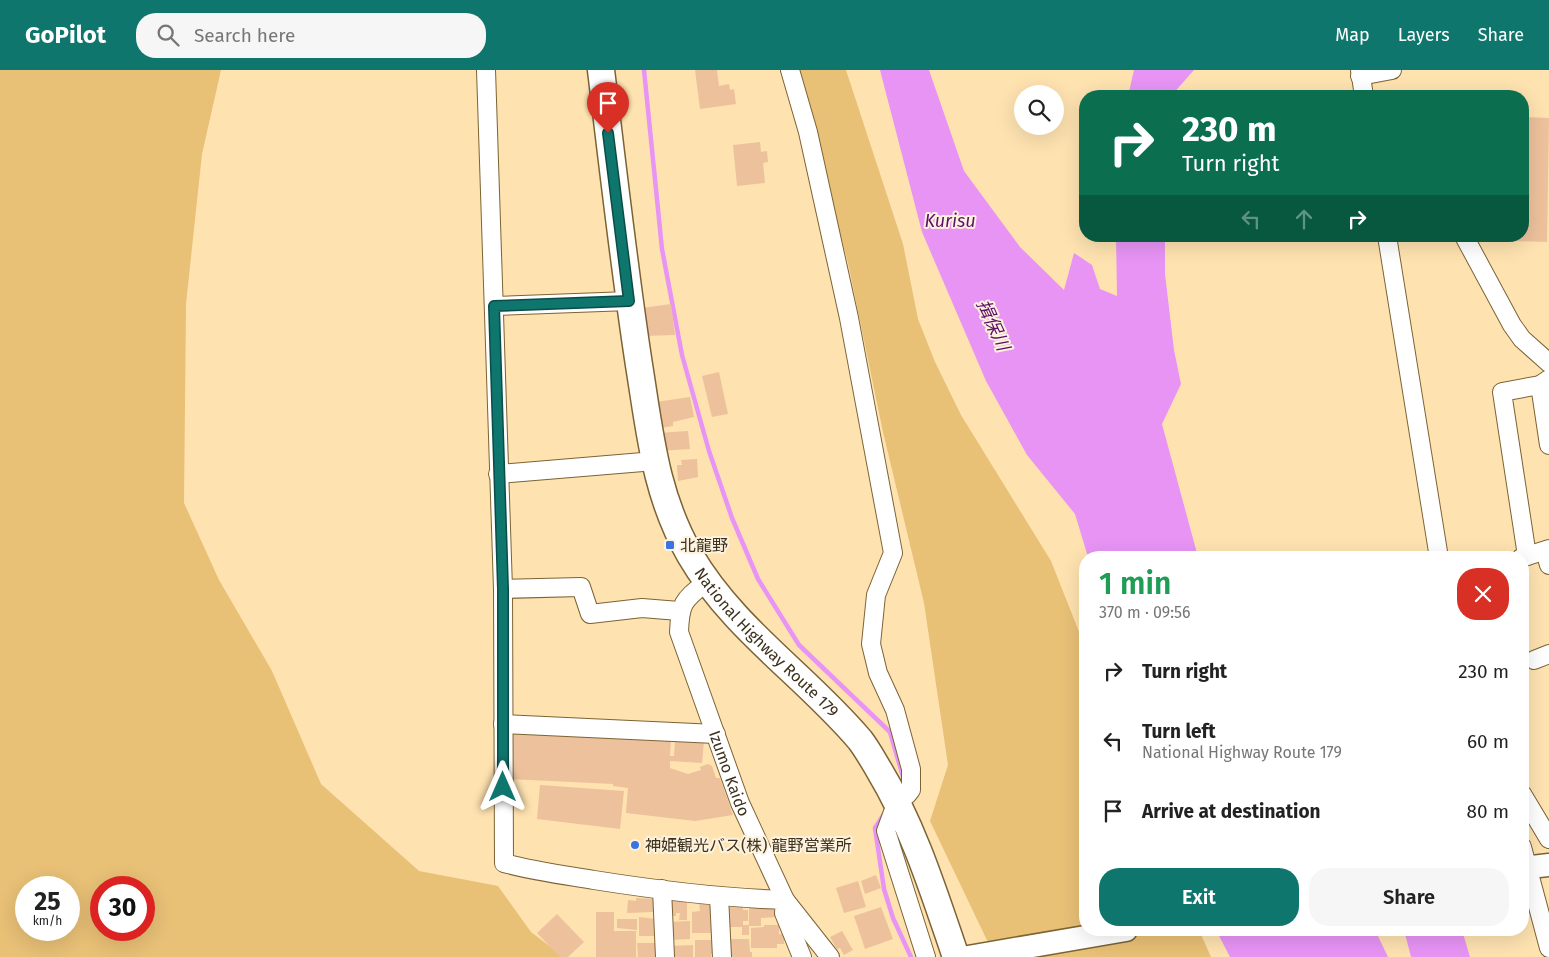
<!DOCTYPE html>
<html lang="en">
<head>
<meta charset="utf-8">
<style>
  :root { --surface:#fff; --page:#f6f6f6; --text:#222; --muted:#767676; --accent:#0f766e }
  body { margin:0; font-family:"Fira Sans","Noto Sans JP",sans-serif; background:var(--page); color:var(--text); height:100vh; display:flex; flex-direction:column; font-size:19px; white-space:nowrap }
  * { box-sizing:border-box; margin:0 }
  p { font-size:16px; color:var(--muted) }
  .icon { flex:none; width:28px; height:28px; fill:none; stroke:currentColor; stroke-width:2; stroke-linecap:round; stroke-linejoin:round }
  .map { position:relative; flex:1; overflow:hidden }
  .sheet { position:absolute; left:1079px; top:481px; width:450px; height:385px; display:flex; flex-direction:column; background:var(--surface); border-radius:20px; box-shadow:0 5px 20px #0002 }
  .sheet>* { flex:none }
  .hud { position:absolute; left:1079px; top:20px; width:450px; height:152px; border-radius:20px; box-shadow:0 5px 20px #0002; background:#0b6e4f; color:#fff; overflow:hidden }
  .fabs { position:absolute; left:1014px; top:15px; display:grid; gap:10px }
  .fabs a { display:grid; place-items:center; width:50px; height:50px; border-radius:50%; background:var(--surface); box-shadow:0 5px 20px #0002; font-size:25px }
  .speed { position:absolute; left:15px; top:806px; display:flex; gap:10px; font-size:25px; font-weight:700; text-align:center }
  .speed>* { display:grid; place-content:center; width:65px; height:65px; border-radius:50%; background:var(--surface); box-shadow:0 5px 20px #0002; line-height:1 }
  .speed small { font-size:12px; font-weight:400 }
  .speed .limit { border:8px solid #d22; background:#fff; color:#111 }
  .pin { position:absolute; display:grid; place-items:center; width:42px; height:42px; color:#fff; margin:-51px -21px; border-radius:50% 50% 50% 0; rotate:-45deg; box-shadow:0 0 5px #0007 }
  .pin .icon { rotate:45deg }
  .me { position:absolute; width:55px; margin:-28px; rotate:0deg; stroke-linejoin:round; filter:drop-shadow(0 0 4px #0008) }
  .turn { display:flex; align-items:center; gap:18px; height:105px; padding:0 20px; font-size:22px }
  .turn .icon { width:65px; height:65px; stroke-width:2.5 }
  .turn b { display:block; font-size:35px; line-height:42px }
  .lanes { display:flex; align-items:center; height:48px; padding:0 20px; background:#0003; justify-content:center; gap:25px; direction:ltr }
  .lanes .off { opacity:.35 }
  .round { display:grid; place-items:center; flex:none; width:52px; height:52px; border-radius:20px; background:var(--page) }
  .head { display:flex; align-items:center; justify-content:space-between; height:85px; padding:0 20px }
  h1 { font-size:30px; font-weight:600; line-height:38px; color:#1e9e55 }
  .primary-button { display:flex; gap:10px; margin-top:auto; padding:10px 20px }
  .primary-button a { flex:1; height:58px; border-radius:20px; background:var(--accent); color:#fff; font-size:20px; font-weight:600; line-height:58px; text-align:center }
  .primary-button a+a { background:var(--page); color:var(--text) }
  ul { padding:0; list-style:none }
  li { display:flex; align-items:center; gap:15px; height:70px; padding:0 20px }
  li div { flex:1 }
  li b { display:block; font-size:19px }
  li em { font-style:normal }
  header { display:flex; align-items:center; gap:30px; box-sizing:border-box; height:70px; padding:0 25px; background:var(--accent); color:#fff }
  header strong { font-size:24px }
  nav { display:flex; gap:28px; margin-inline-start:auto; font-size:18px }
  .search { width:350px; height:45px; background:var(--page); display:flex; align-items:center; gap:12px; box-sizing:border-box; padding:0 18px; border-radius:20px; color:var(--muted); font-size:19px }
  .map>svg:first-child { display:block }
  .green { fill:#e8c076; fill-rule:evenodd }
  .water { fill:#e794f5 }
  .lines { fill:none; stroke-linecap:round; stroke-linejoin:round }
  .stream { stroke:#e794f5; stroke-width:4.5 }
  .building { fill:#edc19c }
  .minor-casing { stroke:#7c6335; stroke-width:20 }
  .major-casing { stroke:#7c6335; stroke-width:25 }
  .highway-casing { stroke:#7c6335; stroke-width:29 }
  .minor { stroke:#fff; stroke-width:18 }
  .major { stroke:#fff; stroke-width:22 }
  .highway { stroke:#fff; stroke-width:26 }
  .route-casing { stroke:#0a4d48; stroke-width:12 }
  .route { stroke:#0f766e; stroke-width:9 }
  .poi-dot { fill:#3a74e3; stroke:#fdf2de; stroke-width:2 }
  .labels { text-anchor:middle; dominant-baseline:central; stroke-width:4; stroke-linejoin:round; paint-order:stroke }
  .poi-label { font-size:16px; fill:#3c311d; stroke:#fdf2de; text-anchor:start }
  .street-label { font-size:16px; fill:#3c311d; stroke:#fdf2de }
  .water-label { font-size:18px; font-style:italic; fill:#5d1069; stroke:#fdf2de }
</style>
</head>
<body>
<header>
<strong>GoPilot</strong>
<div class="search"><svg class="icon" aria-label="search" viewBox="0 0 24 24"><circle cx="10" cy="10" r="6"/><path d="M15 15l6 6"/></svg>Search here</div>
<nav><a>Map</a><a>Layers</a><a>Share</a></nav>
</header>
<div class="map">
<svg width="1549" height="887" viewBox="0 0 1549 887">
  <rect width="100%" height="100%" fill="#fee2b0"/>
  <path class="green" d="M0 0H221L202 84 186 234 184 433 219 510 272 601 321 714 419 801 498 816 531 862 564 887H0ZM26 818H69V860H26ZM101 818H144V860H101Z
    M796 0H846L903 174 918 249 935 292 961 345 1051 491 1085 577V860H1199L1211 887H995L930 751 948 695 924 533 883 362 848 193Z"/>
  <path class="water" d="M880 0H929L964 101 1020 177 1064 220 1074 183 1092 195 1100 219 1117 226 1116 166H1165V204L1174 280 1181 314 1162 354 1198 487H1088L1075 444 1027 385 986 311 922 162Z
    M1134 0H1194L1171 26H1128Z
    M1216 860H1375L1388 887H1230Z
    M1404 860H1462L1470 887H1411Z"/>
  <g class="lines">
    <path class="stream" d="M644 0 662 179 682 285 709 381 732 448 758 509 799 575 890 662 904 710
      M884 744 875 758 884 819 893 848 911 887"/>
  </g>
  <path class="building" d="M695 0H717L719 16 729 14 730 20 734 19 736 34 700 39Z
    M1522 47 1549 48 1547 172 1513 171V166H1522Z
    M760 72 761 82 767 81 768 92 763 93 765 113 737 116 733 75Z
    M671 234 675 265 643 266 642 238Z
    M719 302 728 344 712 347 702 306Z
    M690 327 694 347 673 352V356L661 358 656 332Z
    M688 361 690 379 659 381 658 363Z
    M697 389 698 407 678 411 677 395H682L681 390Z
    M511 663 671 669 670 686H674L675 671H704L702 693 670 691V698L688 704 701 700 700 697 708 694 712 696 716 708H720L733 745 695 751 626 743 628 718 613 716V714L509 709Z
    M540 715 624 721 620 759 537 749Z
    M876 805 881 818 865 824 861 811Z
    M858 811 866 837 844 843 836 818Z
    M636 828 654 829 653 842 627 843 628 830 636 831Z
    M668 828H687V850H679L680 843H676V846H668Z
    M713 832 714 863H692V842L700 841 699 833Z
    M749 836 774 838 776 847 761 848V856H749Z
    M727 837H743V840H748V851H743V855H749V865H742V857H727Z
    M881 837 893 869 865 879 854 846Z
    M596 842H614V861H636V887H596Z
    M557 844 584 872 568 887H560L537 863Z
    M639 847 656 849V866H639Z
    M617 849H637V860L617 858Z
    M690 851V869L670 870 669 852Z
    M764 855H779V864H784V874H777V878H751V858L764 857Z
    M842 861 853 880 844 885 840 878 837 879 830 867Z
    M728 869H749L750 882H752V887H728Z
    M695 870H715V884H711V887H695Z
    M637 873H659V887H638Z
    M693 875V887H671V876Z"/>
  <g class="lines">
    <defs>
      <g id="minor">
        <path d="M486 0 503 519 504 793C533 801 564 805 594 810 657 820 721 828 785 830L784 843 802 887"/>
        <path d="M790 0 808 62 849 248 893 483 876 525 871 574 878 603 895 640 911 699V720L907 725"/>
        <path d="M1360 0 1364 26"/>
        <path d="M1360 6 1392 0"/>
        <path d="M1387 166 1439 488"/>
        <path d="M1464 166 1512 255 1522 269 1549 293"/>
        <path d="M494 236 629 231"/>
        <path d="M1540 315 1549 375"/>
        <path d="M498 404 655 391"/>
        <path d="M1545 481 1549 495"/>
        <path d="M1527 486 1502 322 1540 315 1549 309"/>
        <path d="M1521 488 1549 479"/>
        <path id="s1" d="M706 512C684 530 680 532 679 562L740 733 785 830 830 887"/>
        <path d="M503 519 581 517 590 544 642 538 679 541"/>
        <path d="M1534 590 1549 584"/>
        <path d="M503 654 716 664"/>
        <path d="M1522 724 1549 769"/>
        <path d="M893 742 886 761 926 887"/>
        <path d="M1522 777 1549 878"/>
        <path d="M662 819 665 887"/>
        <path d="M719 826 722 887"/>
      </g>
      <path id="major" d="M1522 798 1549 795
        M968 887 1126 860"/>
      <g id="highway">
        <path id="s2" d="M601 0C613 99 624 197 639 295 650 363 655 424 690 485 733 559 806 606 860 670 867 679 873 690 879 700 914 758 934 823 956 887"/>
      </g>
    </defs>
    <use href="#minor" class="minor-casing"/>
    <use href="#major" class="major-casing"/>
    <use href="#highway" class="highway-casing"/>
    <use href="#minor" class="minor"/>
    <use href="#major" class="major"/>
    <use href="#highway" class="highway"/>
  </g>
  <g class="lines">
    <defs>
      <path id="route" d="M503 717V519L494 236 629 231 608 63"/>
    </defs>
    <use href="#route" class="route-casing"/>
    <use href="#route" class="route"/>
  </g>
  <g class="poi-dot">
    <rect x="665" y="470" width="10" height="10" rx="2.5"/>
    <circle cx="635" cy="775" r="5"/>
  </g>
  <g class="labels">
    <g class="poi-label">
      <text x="680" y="475">北龍野</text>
      <text x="645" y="775">神姫観光バス(株) 龍野営業所</text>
    </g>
    <g class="street-label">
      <text stroke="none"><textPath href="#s2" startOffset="612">National Highway Route 179</textPath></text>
      <text stroke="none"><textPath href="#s1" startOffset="210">Izumo Kaido</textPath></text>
    </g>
    <g class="water-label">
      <text x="950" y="151">Kurisu</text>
      <text transform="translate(993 255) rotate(65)">揖保川</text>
    </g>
  </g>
</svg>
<div class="fabs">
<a><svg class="icon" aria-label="search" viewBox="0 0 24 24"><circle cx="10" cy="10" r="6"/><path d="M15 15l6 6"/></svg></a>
</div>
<div class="speed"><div>25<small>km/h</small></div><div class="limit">30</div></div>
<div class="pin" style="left:608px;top:63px;background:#d93025"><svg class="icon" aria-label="arrive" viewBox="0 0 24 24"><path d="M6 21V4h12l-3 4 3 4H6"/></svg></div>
<svg class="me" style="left:503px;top:717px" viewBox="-20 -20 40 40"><path d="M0-17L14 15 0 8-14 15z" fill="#0f766e" stroke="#fff" stroke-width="4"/></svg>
<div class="hud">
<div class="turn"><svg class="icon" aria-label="right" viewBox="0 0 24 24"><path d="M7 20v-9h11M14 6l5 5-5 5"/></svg><div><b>230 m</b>Turn right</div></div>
<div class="lanes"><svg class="icon off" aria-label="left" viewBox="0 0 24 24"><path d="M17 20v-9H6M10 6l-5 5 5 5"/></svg><svg class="icon off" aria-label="ahead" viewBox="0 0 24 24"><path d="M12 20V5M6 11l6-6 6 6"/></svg><svg class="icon" aria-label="right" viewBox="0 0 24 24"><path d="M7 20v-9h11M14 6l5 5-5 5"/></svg></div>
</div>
<section class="sheet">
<div class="head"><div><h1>1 min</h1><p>370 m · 09:56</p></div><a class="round" style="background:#d93025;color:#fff"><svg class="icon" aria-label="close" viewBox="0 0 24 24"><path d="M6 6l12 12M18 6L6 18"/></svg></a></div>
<ul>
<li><svg class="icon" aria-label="right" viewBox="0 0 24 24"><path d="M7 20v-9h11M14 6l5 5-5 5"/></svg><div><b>Turn right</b></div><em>230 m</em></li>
<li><svg class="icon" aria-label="left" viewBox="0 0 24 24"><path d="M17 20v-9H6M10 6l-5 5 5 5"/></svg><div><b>Turn left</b><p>National Highway Route 179</p></div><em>60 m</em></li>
<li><svg class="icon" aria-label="arrive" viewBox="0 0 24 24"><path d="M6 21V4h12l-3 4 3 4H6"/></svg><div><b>Arrive at destination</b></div><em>80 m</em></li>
</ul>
<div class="primary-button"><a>Exit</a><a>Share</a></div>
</section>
</div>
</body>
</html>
